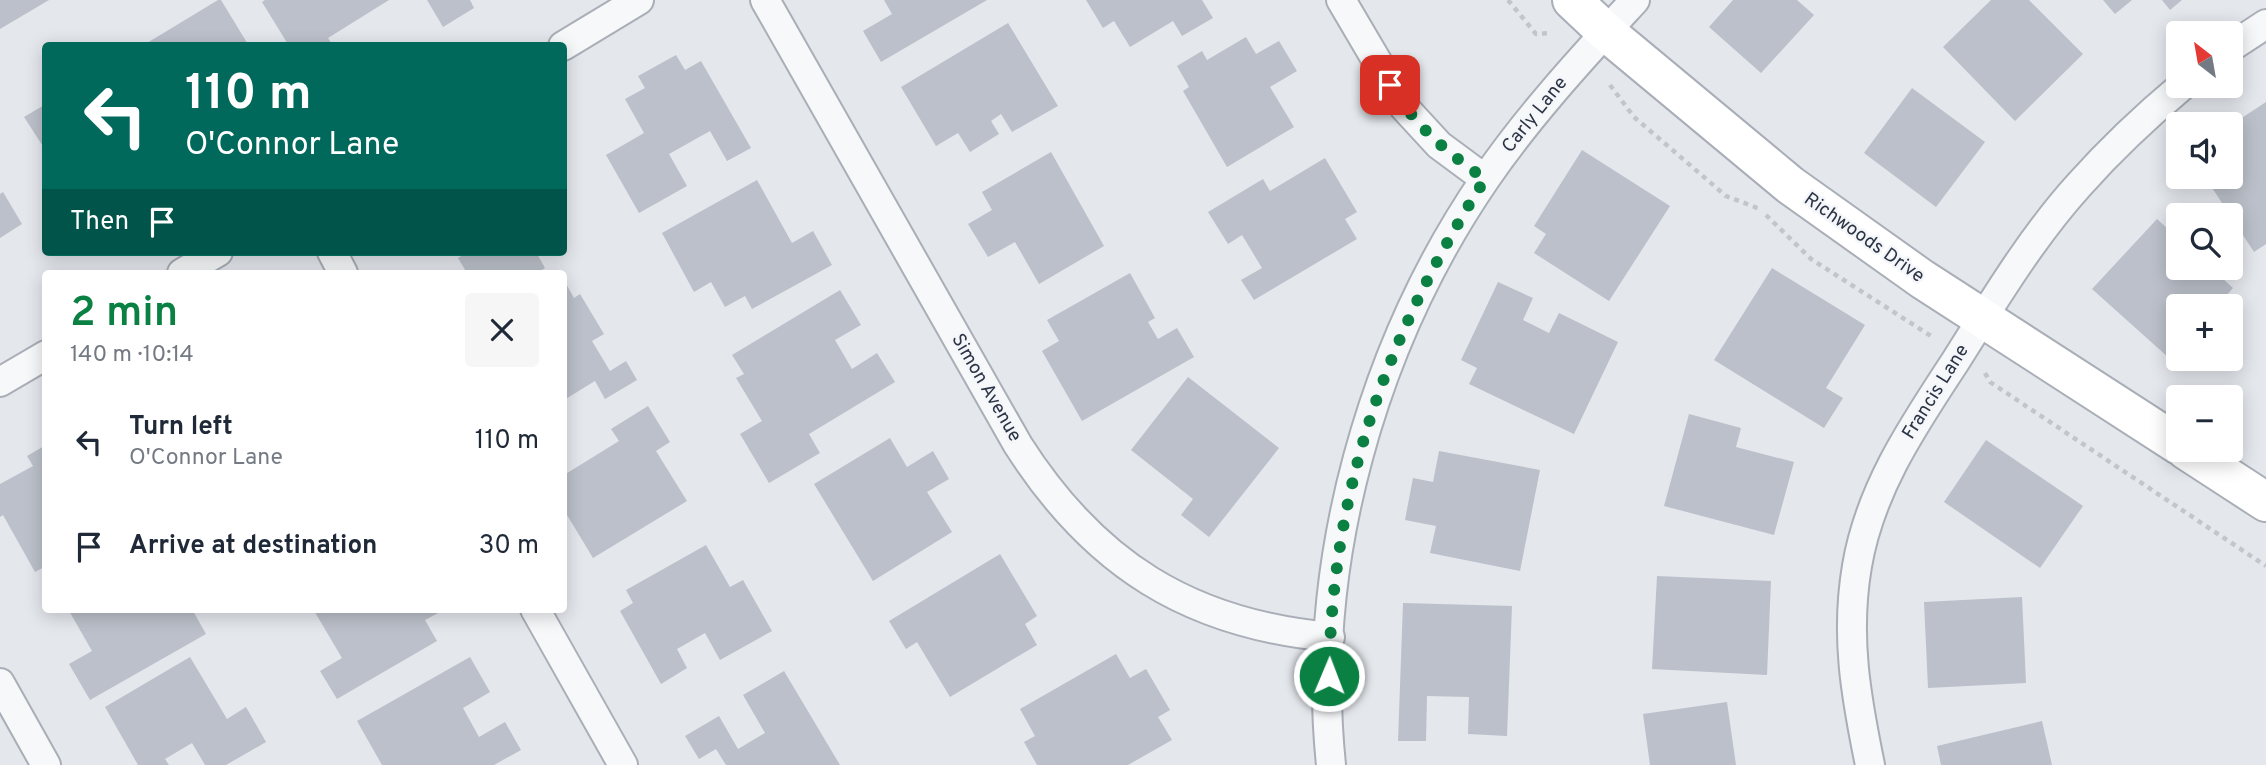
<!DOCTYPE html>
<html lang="en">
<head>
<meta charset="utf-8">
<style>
  :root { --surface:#fff; --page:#f6f6f7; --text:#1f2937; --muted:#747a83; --accent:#0b8043 }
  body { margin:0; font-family:Overpass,sans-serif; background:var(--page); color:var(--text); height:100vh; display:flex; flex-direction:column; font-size:26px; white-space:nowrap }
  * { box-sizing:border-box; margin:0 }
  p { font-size:23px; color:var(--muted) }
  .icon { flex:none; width:38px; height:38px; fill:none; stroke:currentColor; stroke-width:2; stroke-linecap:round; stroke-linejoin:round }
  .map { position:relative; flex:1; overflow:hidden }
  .panel { position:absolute; left:42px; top:270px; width:525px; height:343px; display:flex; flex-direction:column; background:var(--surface); border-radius:7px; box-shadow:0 4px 18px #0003 }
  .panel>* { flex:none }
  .guide { position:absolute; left:42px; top:42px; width:525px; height:214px; border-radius:7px; box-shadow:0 4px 18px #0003; background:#00695c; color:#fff; overflow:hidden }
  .needle { width:46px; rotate:329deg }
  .buttons { position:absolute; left:2166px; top:21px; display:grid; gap:14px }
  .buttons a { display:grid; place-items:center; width:77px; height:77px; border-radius:7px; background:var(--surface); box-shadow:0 4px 18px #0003; font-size:35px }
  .pin { position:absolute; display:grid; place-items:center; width:60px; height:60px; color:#fff; margin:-30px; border-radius:14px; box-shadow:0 4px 10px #0006 }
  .me { position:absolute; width:77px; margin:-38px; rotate:1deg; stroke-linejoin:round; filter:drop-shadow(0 0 5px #0008) }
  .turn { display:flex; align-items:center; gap:24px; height:147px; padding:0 28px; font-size:32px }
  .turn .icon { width:91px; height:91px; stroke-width:2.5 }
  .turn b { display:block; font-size:49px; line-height:60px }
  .then { display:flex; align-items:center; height:66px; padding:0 28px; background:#0003; gap:14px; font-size:26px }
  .round { display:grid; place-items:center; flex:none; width:74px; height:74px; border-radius:7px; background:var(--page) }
  .headline { display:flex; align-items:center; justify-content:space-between; height:119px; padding:0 28px }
  h1 { font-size:42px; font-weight:600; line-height:52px; color:var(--accent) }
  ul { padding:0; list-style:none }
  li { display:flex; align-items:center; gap:21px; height:105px; padding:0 28px }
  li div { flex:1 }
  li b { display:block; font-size:26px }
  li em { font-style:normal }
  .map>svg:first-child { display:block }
  .building { fill:#bbc0ca }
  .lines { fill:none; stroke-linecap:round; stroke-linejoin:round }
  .street-casing { stroke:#a9aeb7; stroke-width:32 }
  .secondary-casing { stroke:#a9aeb7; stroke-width:42 }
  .path { stroke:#c2c5cb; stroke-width:4.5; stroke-dasharray:5 5; stroke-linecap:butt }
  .street { stroke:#f7f8fa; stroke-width:28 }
  .secondary { stroke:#fff; stroke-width:38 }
  .route { stroke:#0b8043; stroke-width:12; stroke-dasharray:0 21.6 }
  .labels { text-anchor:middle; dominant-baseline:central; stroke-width:5; stroke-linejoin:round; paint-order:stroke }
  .street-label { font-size:19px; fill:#2b3445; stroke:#f4f6f9 }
</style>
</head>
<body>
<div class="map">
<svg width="2266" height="765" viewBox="0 0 2266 765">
  <rect width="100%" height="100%" fill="#e4e7ec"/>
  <path class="building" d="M0 0H49L0 29Z
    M218 0H221L249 46H142Z
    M265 0H389L328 38 333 46H289L262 2Z
    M427 0H470L474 8 443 27Z
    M884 0H987L881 62 863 31 892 14Z
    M1086 0H1202L1213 18 1182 36 1173 21 1130 47 1114 21 1103 28Z
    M1733 0H1797L1814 15 1761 73 1709 27Z
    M1991 0H2029L2083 54 2015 121 1943 47Z
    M2103 0H2132L2115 14Z
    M2162 0H2182L2170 10Z
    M1008 23 1058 106 1012 132 1001 114 991 121 999 134 970 152 958 133 936 146 901 87Z
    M1246 37 1256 54 1279 41 1297 71 1270 87 1294 127 1227 167 1183 91 1189 87 1177 66 1202 51 1207 60Z
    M676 55 685 70 701 61 751 148 727 161 710 131 669 154 687 186 639 213 606 155 644 133 625 99 645 88 638 76Z
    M1912 88 1985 142 1936 207 1864 153Z
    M2266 102V244L2254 252 2205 177H2231V125Z
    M46 104V151L24 117Z
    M1582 150 1670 206 1609 301 1534 253 1546 234 1534 226Z
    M1051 152 1104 246 1039 284 1015 242 988 257 968 224 992 210 982 192Z
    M1325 158 1357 212 1345 219 1357 239 1254 300 1241 280 1262 268 1242 235 1228 244 1208 212 1263 179 1270 191Z
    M757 180 792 243 813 231 832 265 752 309 745 296 725 307 711 282 694 292 662 233Z
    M3 192 22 224 0 238V194Z
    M2157 219 2179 239V268H2211L2233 288 2217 306H2179V348L2169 358 2092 289Z
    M468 252H536L545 268 537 273H467L458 258Z
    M1772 268 1865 325 1826 388 1843 398 1824 428 1714 360Z
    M1130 273 1155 318 1148 322 1158 339 1177 328 1194 357 1082 421 1042 351 1059 341 1047 320Z
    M564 280 574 298 580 294 604 334 592 341 610 371 626 361 637 380 605 399 595 381 564 400Z
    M1498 282 1533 298 1523 320 1549 333 1559 313 1618 342 1574 434 1469 384 1477 368 1461 360Z
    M840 290 861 325 835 340 852 369 877 353 895 382 809 434 820 453 769 483 740 434 762 421 736 378 744 374 732 355Z
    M1188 377 1279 448 1209 537 1181 515 1193 499 1131 450Z
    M648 406 670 442 656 451 687 501 593 558 564 510V475L619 441 611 429Z
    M1689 414 1741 428 1736 447 1794 462 1774 535 1664 506Z
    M890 438 907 467 933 451 949 479 927 492 952 532 873 581 814 484Z
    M1986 440 2083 506 2040 568 1944 502Z
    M46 445V566L35 572 3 515 0 517V484L33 466 27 456Z
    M1439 451 1540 470 1520 571 1430 553 1436 526 1405 520 1413 478 1433 482Z
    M706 545 730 587 743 580 772 631 720 660 705 633 677 649 687 668 661 684 620 611 633 603 626 590Z
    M1000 554 1037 616 1025 624 1037 645 950 697 917 642 906 649 889 621Z
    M1657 576 1771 581 1767 675 1652 669Z
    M2022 597 2026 683 1928 688 1924 602Z
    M1403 603 1512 606 1507 736 1468 734 1469 697 1427 696 1426 741H1398Z
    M68 609H192L206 634 90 700 69 664 92 651Z
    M313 609H441L442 611 425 620 437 641 337 699 320 671 342 658Z
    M1116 654 1130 678 1146 669 1170 710 1158 717 1172 740 1128 765H1037L1024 742 1035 736 1020 709Z
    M190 657 227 719 246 707 266 742 226 765H205L192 743 165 759 169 765H138L105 707Z
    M470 657 490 692 463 708 479 737 505 722 521 750 494 765H382L357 721Z
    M784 671 840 765H726L716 749 699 759 685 736 719 716 738 749 765 733 743 695Z
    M1727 702 1736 765H1650L1643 714Z
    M2042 721 2052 765H1941L1937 746Z"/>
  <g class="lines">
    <defs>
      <path id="street" d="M765 0 1018 445C1094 564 1189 624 1330 637
        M1341 0 1404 107 1439 145 1485 179
        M563 46 639 0
        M2231 47 2266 24
        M332 252 343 273
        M182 273 218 252
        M0 382 46 355
        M535 609 623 765
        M0 683 46 765
        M1331 765C1310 563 1372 344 1486 178 1530 114 1583 57 1635 0
        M1870 765C1856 697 1845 636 1857 566 1870 489 1913 426 1955 362 1993 302 2031 238 2079 185 2111 149 2145 117 2182 86"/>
      <path id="secondary" d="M1572 0 1606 32 1790 185 1922 279 2179 445
        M2186 450 2266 502"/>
    </defs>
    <use href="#street" class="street-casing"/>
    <use href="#secondary" class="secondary-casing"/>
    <path class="path" d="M1508 0 1536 34 1552 33
      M1610 85 1634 117 1726 196 1760 209
      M1766 215 1811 259 1931 336
      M1985 373 1990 382 2266 566"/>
    <use href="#street" class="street"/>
    <use href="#secondary" class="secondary"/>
  </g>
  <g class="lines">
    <path class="route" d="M1329 676C1332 489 1386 336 1485 179 1445 151 1417 127 1390 85"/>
  </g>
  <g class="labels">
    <g class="street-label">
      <text transform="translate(1535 115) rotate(-51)">Carly Lane</text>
      <text transform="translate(1864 238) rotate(35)">Richwoods Drive</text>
      <text transform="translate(986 388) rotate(60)">Simon Avenue</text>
      <text transform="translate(1936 392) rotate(-58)">Francis Lane</text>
    </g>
  </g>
</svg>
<div class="buttons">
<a><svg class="needle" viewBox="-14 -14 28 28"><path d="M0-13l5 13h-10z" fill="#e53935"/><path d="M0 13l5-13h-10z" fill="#747a83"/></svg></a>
<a><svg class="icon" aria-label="sound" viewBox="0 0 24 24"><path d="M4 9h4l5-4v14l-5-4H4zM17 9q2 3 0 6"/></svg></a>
<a><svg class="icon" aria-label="search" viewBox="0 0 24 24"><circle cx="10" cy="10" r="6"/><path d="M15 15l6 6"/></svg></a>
<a>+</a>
<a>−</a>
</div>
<div class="pin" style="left:1390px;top:85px;background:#d93025"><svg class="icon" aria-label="arrive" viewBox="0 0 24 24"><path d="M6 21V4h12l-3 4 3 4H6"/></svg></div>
<svg class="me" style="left:1329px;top:676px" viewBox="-20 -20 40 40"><circle r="17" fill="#0b8043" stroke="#fff" stroke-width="3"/><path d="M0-11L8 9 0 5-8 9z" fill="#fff"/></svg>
<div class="guide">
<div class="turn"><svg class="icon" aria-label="left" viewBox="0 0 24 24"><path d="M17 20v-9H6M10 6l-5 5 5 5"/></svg><div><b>110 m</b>O'Connor Lane</div></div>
<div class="then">Then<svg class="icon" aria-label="arrive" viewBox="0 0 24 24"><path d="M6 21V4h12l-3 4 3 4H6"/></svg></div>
</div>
<section class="panel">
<div class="headline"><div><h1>2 min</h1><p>140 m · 10:14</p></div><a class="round"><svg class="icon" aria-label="close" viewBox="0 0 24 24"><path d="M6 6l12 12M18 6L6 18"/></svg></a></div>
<ul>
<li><svg class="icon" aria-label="left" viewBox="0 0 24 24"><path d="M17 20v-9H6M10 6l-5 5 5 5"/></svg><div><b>Turn left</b><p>O'Connor Lane</p></div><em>110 m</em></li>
<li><svg class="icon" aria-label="arrive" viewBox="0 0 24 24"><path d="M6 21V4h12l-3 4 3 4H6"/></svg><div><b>Arrive at destination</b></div><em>30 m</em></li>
</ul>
</section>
</div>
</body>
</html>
